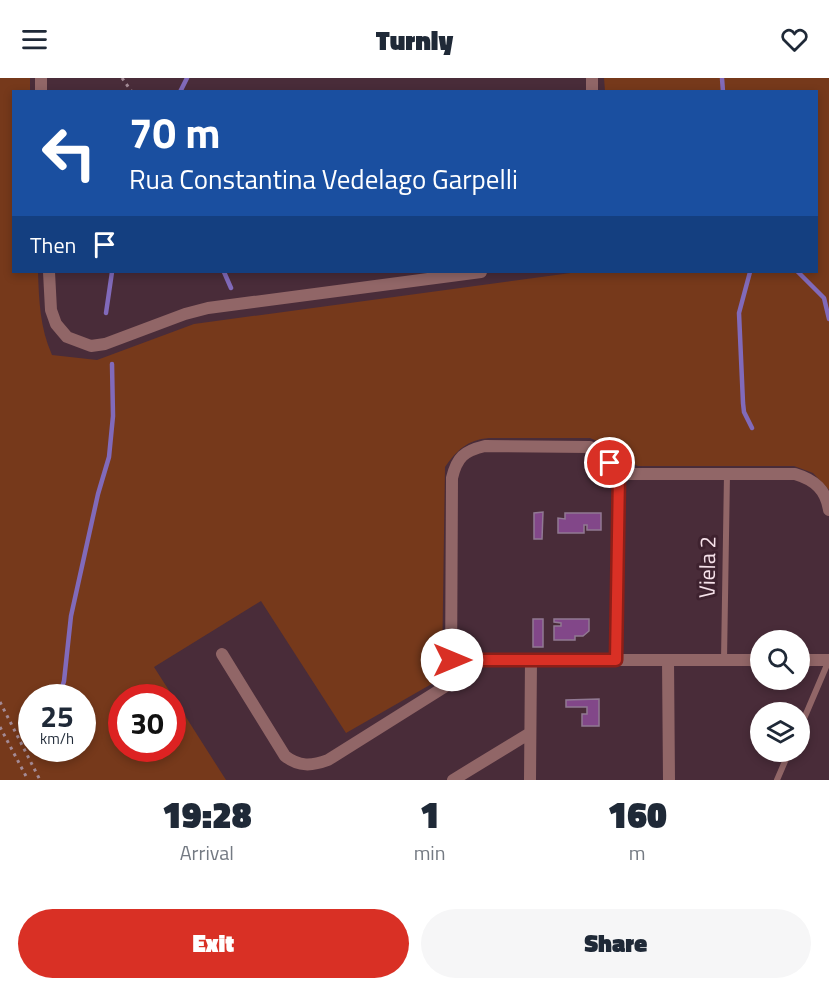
<!DOCTYPE html>
<html lang="en">
<head>
<meta charset="utf-8">
<style>
  :root { --surface:#fff; --page:#f6f6f7; --text:#1f2937; --muted:#747a83; --accent:#d93025 }
  body { margin:0; font-family:"Titillium Web",sans-serif; background:var(--page); color:var(--text); height:100vh; display:flex; flex-direction:column; font-size:22px; white-space:nowrap }
  * { box-sizing:border-box; margin:0 }
  p { font-size:20px; color:var(--muted) }
  .icon { flex:none; width:33px; height:33px; fill:none; stroke:currentColor; stroke-width:2; stroke-linecap:round; stroke-linejoin:round }
  .map { position:relative; height:702px; overflow:hidden }
  .sheet { display:flex; flex-direction:column; background:var(--surface); flex:1 }
  .sheet>* { flex:none }
  .top-card { position:absolute; left:12px; top:12px; width:806px; height:183px; border-radius:0px; box-shadow:0 3px 9px #0003; background:#1a4fa0; color:#fff; overflow:hidden }
  .buttons { position:absolute; left:750px; top:552px; display:grid; gap:12px }
  .buttons a { display:grid; place-items:center; width:60px; height:60px; border-radius:50%; background:var(--surface); box-shadow:0 3px 9px #0003; font-size:30px }
  .speed { position:absolute; left:18px; top:606px; display:flex; gap:12px; font-size:30px; font-weight:700; text-align:center }
  .speed>* { display:grid; place-content:center; width:78px; height:78px; border-radius:50%; background:var(--surface); box-shadow:0 3px 9px #0003; line-height:1 }
  .speed small { font-size:15px; font-weight:400 }
  .speed .limit { border:9px solid #d22; background:#fff; color:#111 }
  .pin { position:absolute; display:grid; place-items:center; width:51px; height:51px; color:#fff; margin:-26px; border:3px solid #fff; border-radius:50%; box-shadow:0 2px 6px #0007 }
  .me { position:absolute; width:66px; margin:-33px; rotate:90deg; stroke-linejoin:round; filter:drop-shadow(0 0 4px #0008) }
  .turn { display:flex; align-items:center; gap:21px; height:126px; padding:0 18px; font-size:27px }
  .turn .icon { width:78px; height:78px; stroke-width:2.5 }
  .turn b { display:block; font-size:42px; line-height:51px }
  .then { display:flex; align-items:center; height:57px; padding:0 18px; background:#0003; gap:12px; font-size:22px }
  .eta { display:flex; justify-content:space-evenly; align-items:center; height:102px; text-align:center }
  .eta b { font-size:36px; font-weight:800; line-height:42px }
  .action { display:flex; gap:12px; margin-top:auto; padding:12px 18px }
  .action a { flex:1; height:69px; border-radius:36px; background:var(--accent); color:#fff; font-size:24px; font-weight:800; line-height:69px; text-align:center }
  .action a+a { background:var(--page); color:var(--text) }
  header { display:flex; justify-content:space-between; align-items:center; height:78px; padding:0 18px; background:var(--surface); font-size:27px; font-weight:800 }
  .map>svg:first-child { display:block }
  .green { fill:#76391b; fill-rule:evenodd }
  .lines { fill:none; stroke-linecap:round; stroke-linejoin:round }
  .stream { stroke:#816aba; stroke-width:4.5 }
  .building { fill:#824789; stroke:#917993; stroke-width:1.5 }
  .path { stroke:#a48b96; stroke-width:3; stroke-dasharray:3 4.5; stroke-linecap:butt }
  .lane { stroke:#916667; stroke-width:6 }
  .street { stroke:#916667; stroke-width:12 }
  .route-casing { stroke:#8d1f18; stroke-width:15 }
  .route { stroke:#d93025; stroke-width:10 }
  .labels { text-anchor:middle; dominant-baseline:central; stroke-width:6; stroke-linejoin:round; paint-order:stroke }
  .street-label { font-size:22px; fill:#f6e2ea; stroke:#3e222f }
</style>
</head>
<body>
<header><svg class="icon" aria-label="menu" viewBox="0 0 24 24"><path d="M4 6h16M4 12h16M4 18h16"/></svg>Turnly<svg class="icon" aria-label="heart" viewBox="0 0 24 24"><path d="M12 20l-8-8c-3-5 5-10 8-4 3-6 11-1 8 4z"/></svg></header>
<div class="map">
<svg width="829" height="702" viewBox="0 0 829 702">
  <rect width="100%" height="100%" fill="#492c39"/>
  <path class="green" d="M0 0H30V13L14 14V194H38C39 223 40 250 52 277L97 282 194 246 578 194H816V14L605 13 604 0H829V412L813 395 794 388H638C620 383 608 366 590 360H489C467 362 457 372 445 389L442 590 440 598 435 604 346 655 261 523 154 589 226 702H0ZM32 620H82V670H32ZM122 620H172V670H122Z"/>
  <g class="lines">
    <path class="stream" d="M722 0 723 14
      M180 14 187 0
      M224 194 231 210
      M750 194 739 235 743 325 744 334 752 350
      M798 194 824 220 829 241
      M106 235 112 194
      M59 620 64 603 71 538 98 416 109 379 113 338 112 286"/>
  </g>
  <path class="building" d="M543 434 542 461H534V435Z
    M565 435H601V452H587V447H584V455H558V440L565 441Z
    M533 541H543V569H533Z
    M554 541H589V553L583 558H575V562H554V548H561V545L554 544Z
    M599 621V648H582V636H587V629H566V622Z"/>
  <g class="lines">
    <path class="path" d="M122 0 132 14
      M0 624 40 702
      M0 649 28 702"/>
    <path class="lane" d="M724 582 727 396
      M800 650 829 582
      M777 702 789 674"/>
    <path class="street" d="M41 0V14
      M592 0V14
      M49 194 51 232 56 246 67 259 91 268 105 266 185 236 208 230 481 194
      M619 396H795C815 402 826 412 829 432
      M222 576 285 678C299 689 312 688 328 682L446 608 451 602 452 400C457 379 464 373 485 368L590 369 601 375 619 396 616 582
      M452 582H760
      M668 582 669 702
      M800 582H829
      M453 702 530 655
      M530 702 531 582"/>
  </g>
  <g class="lines">
    <defs>
      <path id="route" d="M452 582H616L619 396 610 385"/>
    </defs>
    <use href="#route" class="route-casing"/>
    <use href="#route" class="route"/>
  </g>
  <g class="labels">
    <g class="street-label">
      <text transform="translate(707 489) rotate(-89)">Viela 2</text>
    </g>
  </g>
</svg>
<div class="buttons">
<a><svg class="icon" aria-label="search" viewBox="0 0 24 24"><circle cx="10" cy="10" r="6"/><path d="M15 15l6 6"/></svg></a>
<a><svg class="icon" aria-label="layers" viewBox="0 0 24 24"><path d="M12 4l9 5-9 5-9-5zM3 14l9 5 9-5"/></svg></a>
</div>
<div class="speed"><div>25<small>km/h</small></div><div class="limit">30</div></div>
<div class="pin" style="left:610px;top:385px;background:#d93025"><svg class="icon" aria-label="arrive" viewBox="0 0 24 24"><path d="M6 21V4h12l-3 4 3 4H6"/></svg></div>
<svg class="me" style="left:452px;top:582px" viewBox="-20 -20 40 40"><circle r="19" fill="#fff"/><path d="M0-13L10 11 0 6-10 11z" fill="#d93025"/></svg>
<div class="top-card">
<div class="turn"><svg class="icon" aria-label="left" viewBox="0 0 24 24"><path d="M17 20v-9H6M10 6l-5 5 5 5"/></svg><div><b>70 m</b>Rua Constantina Vedelago Garpelli</div></div>
<div class="then">Then<svg class="icon" aria-label="arrive" viewBox="0 0 24 24"><path d="M6 21V4h12l-3 4 3 4H6"/></svg></div>
</div>
</div>
<section class="sheet">
<div class="eta">
<div><b>19:28</b><p>Arrival</p></div>
<div><b>1</b><p>min</p></div>
<div><b>160</b><p>m</p></div>
</div>
<div class="action"><a>Exit</a><a>Share</a></div>
</section>
</body>
</html>
